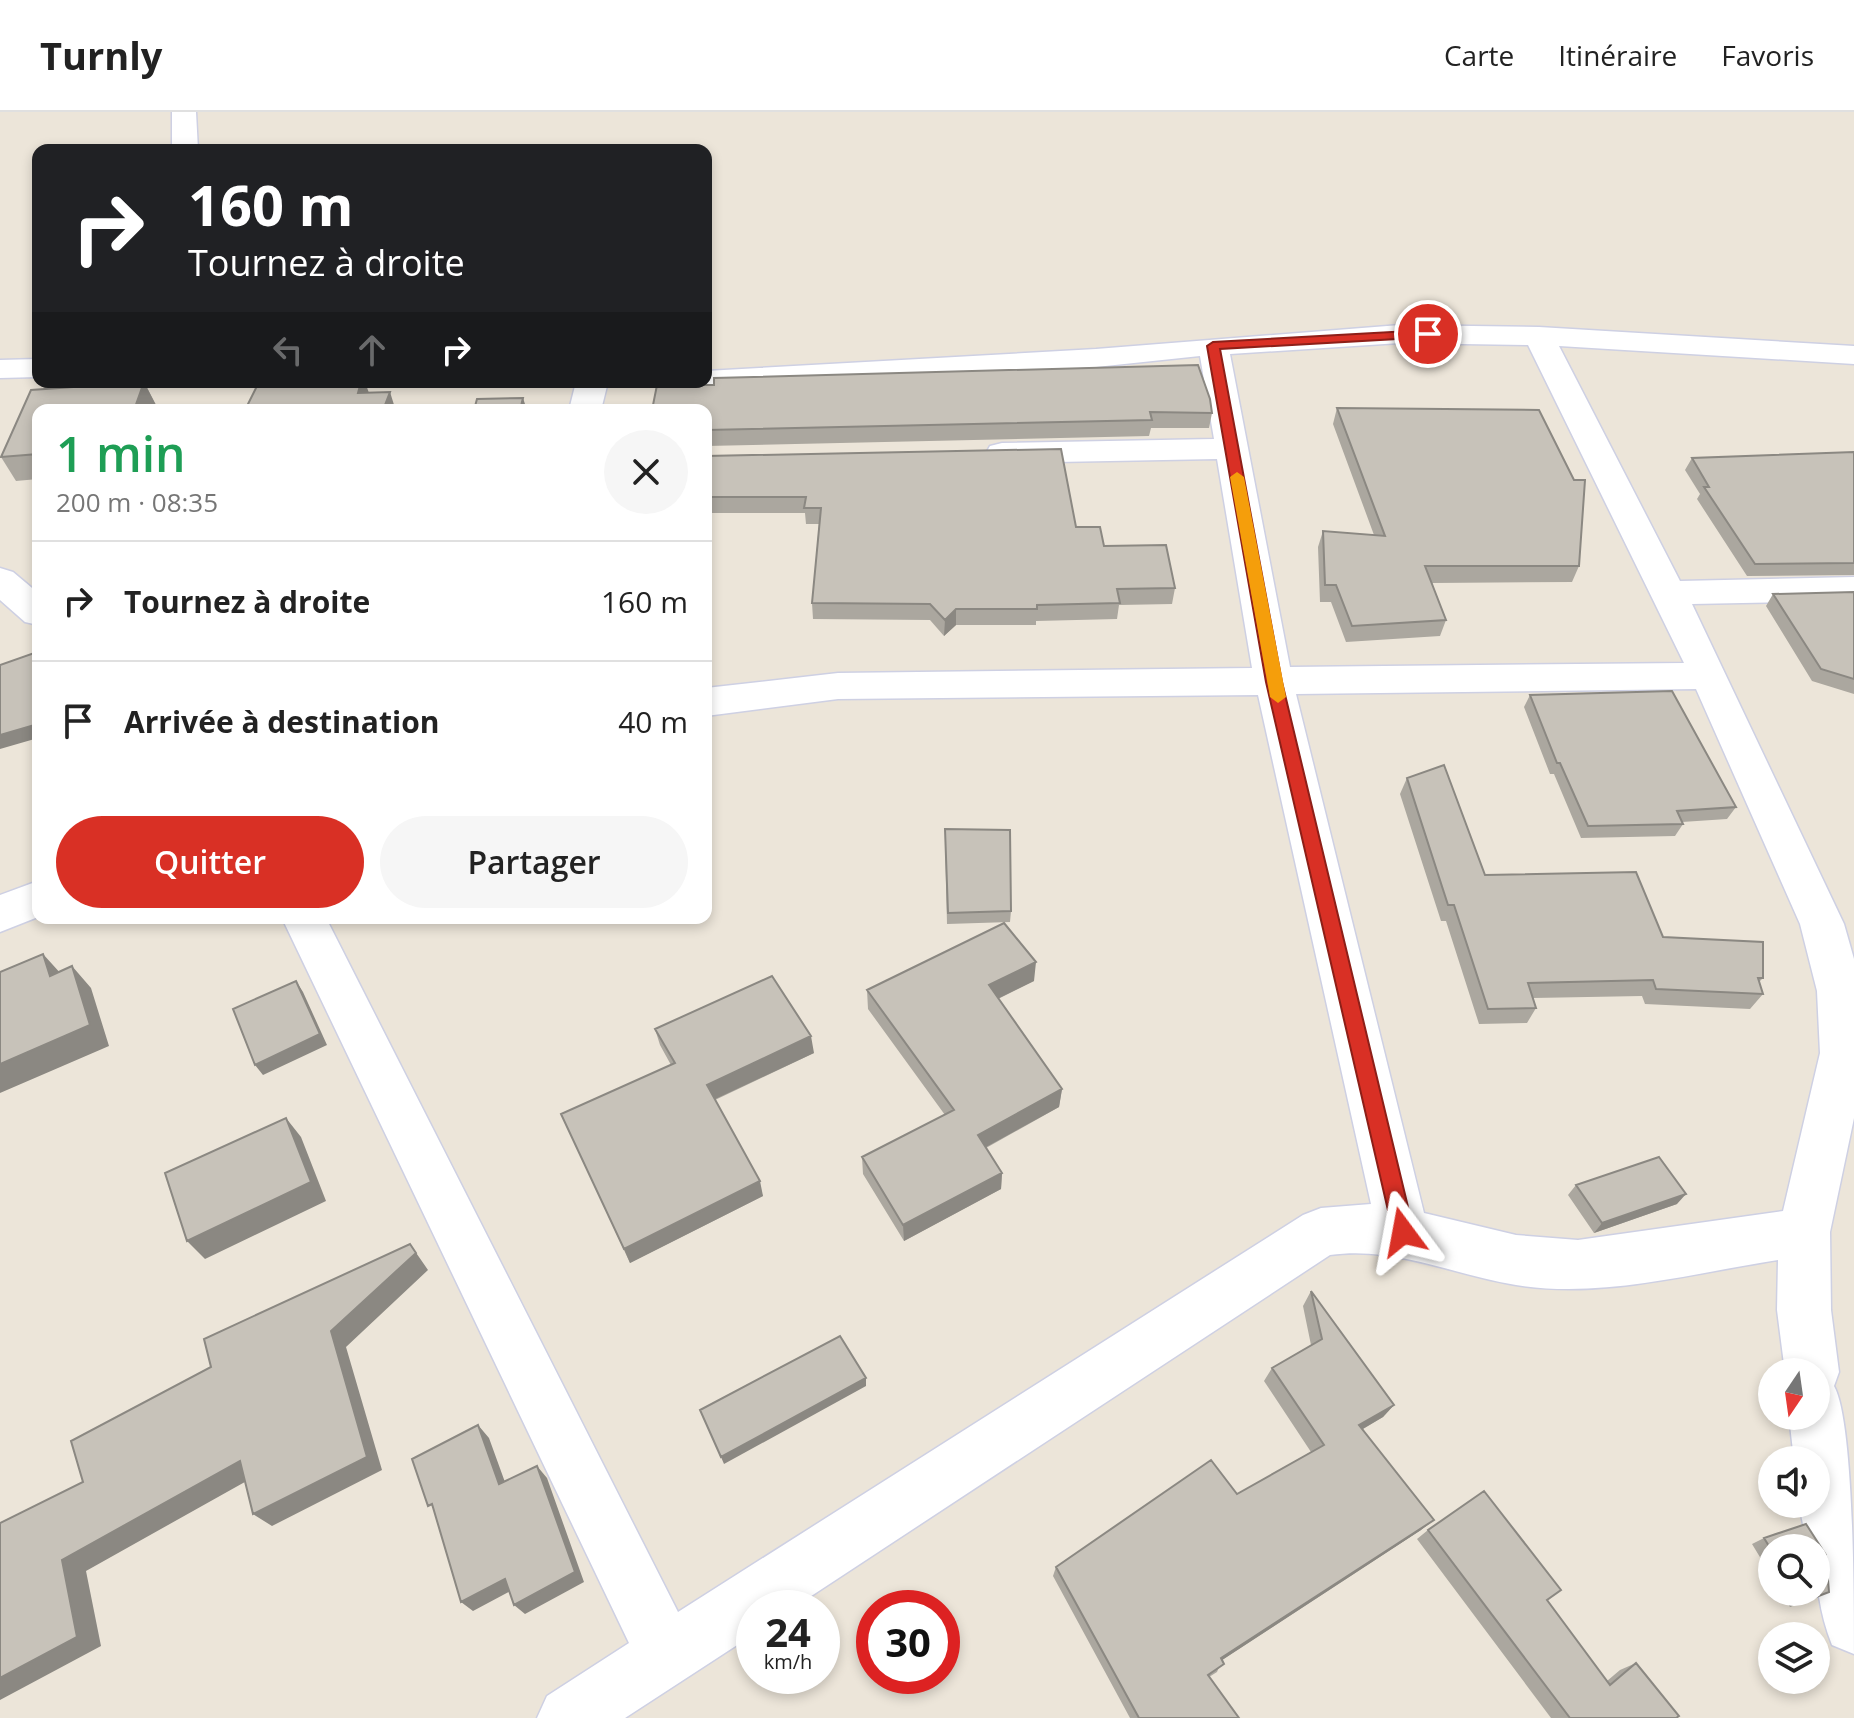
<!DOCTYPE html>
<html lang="fr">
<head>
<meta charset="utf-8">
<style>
  :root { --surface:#fff; --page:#f6f6f6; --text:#222; --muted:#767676; --line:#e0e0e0; --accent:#d93025 }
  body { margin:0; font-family:"Open Sans",sans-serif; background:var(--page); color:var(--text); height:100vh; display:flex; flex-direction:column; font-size:30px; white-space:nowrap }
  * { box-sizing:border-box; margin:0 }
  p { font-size:26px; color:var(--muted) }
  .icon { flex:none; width:44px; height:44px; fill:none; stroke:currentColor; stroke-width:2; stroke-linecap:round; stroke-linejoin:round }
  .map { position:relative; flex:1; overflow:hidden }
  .drawer { position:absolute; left:32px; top:292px; width:680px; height:520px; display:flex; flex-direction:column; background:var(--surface); border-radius:16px; box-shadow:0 4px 12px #0003 }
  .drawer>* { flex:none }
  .hud { position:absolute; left:32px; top:32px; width:680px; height:244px; border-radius:16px; box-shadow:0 4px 12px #0003; background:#202124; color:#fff; overflow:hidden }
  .needle { width:52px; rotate:193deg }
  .tools { position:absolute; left:1758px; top:1246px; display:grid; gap:16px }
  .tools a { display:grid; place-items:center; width:72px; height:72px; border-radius:50%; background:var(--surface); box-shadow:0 4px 12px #0003; font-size:40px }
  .speed { position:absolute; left:736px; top:1478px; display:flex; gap:16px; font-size:40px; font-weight:700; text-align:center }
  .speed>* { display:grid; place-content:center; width:104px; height:104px; border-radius:50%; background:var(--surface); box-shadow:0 4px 12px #0003; line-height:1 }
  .speed small { font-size:20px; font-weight:400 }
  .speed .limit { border:12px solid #d22; background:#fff; color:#111 }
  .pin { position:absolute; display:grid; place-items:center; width:68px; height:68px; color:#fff; margin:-34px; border:4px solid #fff; border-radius:50%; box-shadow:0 2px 8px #0007 }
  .me { position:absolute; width:88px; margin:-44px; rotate:347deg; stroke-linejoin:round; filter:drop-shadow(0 0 6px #0008) }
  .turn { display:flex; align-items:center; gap:28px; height:168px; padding:0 24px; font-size:36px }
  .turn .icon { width:104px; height:104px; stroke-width:2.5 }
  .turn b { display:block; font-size:56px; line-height:68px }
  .lanes { display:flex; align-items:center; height:76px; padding:0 24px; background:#0003; justify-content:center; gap:40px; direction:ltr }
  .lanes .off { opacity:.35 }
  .round { display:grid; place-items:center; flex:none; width:84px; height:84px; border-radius:42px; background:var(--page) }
  .head { display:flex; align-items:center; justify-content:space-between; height:136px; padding:0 24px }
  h1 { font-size:48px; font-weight:600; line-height:60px; color:#1e9e55 }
  .button { display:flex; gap:16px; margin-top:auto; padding:16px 24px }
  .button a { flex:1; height:92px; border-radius:48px; background:var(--accent); color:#fff; font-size:32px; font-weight:600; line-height:92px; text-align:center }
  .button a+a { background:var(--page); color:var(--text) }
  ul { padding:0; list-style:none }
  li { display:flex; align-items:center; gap:24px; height:120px; padding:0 24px; border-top:2px solid var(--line) }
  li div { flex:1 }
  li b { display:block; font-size:30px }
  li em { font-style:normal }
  header { display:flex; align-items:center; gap:48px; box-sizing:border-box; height:112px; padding:0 40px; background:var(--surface); border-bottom:2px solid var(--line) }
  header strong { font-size:38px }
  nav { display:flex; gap:44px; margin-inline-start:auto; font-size:28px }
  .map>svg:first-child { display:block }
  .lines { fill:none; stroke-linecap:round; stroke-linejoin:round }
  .street-casing { stroke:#ced0e3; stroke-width:3 }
  .street { fill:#fff; fill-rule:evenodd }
  .wall { fill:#aba79f }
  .shaded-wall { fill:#8b8882 }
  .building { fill:#c7c2b9; stroke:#8b8882; stroke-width:2 }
  .route { fill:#d93025; stroke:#8d1f18; stroke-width:2 }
  .slow { fill:#f59e0b }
</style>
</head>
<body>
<header>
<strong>Turnly</strong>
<nav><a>Carte</a><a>Itinéraire</a><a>Favoris</a></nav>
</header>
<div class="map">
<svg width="1854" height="1606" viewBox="0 0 1854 1606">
  <rect width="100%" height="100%" fill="#ece5d9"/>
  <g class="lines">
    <defs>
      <path id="street" d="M172 0H196L198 38H172Z
        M1400 213 1539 215 1854 234V252L1559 234 1680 469 1854 465V489L1692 492 1844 812 1854 847V1006L1830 1120 1831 1198 1839 1260 1834 1274C1854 1309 1854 1489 1854 1542L1832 1533C1819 1500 1816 1471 1816 1436H1808L1799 1393 1816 1392V1348H1794L1789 1304H1816V1260H1785L1777 1198 1778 1148C1693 1161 1602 1187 1516 1173 1453 1163 1396 1134 1330 1143L793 1496H754V1522L625 1606H537L547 1584 629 1531 282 806H326L678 1500 1303 1103 1321 1096 1371 1092 1258 583 838 587 706 604V576L838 561 1252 556 1217 347 1002 351 990 348 986 341 990 334 1002 331 1214 327 1200 244 1096 255 706 277 692 270H706V259L1096 237ZM1400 231 1528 233 1684 551 1290 555 1230 242ZM1696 577 1800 812 1817 879 1820 941 1783 1099 1578 1128 1516 1123 1424 1101 1296 582Z
        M38 247V265L0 266V248Z
        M576 270H608L601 298H569Z
        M0 456 13 460 38 481V513L25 510 0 488Z
        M38 769V805L0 820V783Z"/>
    </defs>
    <use href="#street" class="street-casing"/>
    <use href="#street" class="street"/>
  </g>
  <path class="wall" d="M137 270H144L156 293 154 298H38V367L16 369 1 345 31 278Z
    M1337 296 1579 454 1572 470 1432 471 1446 508 1440 524 1346 530 1331 490H1320L1318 435 1323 419 1374 423 1333 312Z
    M706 298 1212 301 1209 316H1151L1149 324 706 334Z
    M1854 340V463L1747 464 1697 387 1700 382 1685 358 1692 346Z
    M706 344 1076 415 1104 434 1175 476 1172 492 1119 493 1117 507 1036 509V513H956L944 524 930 508 813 507 812 491 819 412H806L805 401H706Z
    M1854 480V582L1812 569 1766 494 1773 482Z
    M1530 583 1736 695 1727 707 1682 710 1683 712 1675 724 1581 726 1554 662H1550L1524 595Z
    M1407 666 1485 763 1663 825 1763 866 1759 870 1763 882 1750 897 1645 892 1642 884 1533 886 1536 896 1527 911 1479 912 1446 809H1441L1400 682Z
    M945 728 1011 799 1010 810 947 812Z
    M1034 869 998 887 1062 977 1059 995 986 1036 1002 1061 1001 1077 904 1129 863 1062 862 1045 945 1003 868 897 867 878Z
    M655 917 814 941 715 988 763 1084 630 1151 561 1002 671 953 660 933Z
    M1576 1073 1677 1092 1594 1121 1568 1083Z
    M1311 1179 1394 1293 1383 1305 1363 1317 1421 1418 1222 1548 1217 1560 1209 1565 1239 1606H1130L1053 1464 1056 1455 1237 1382 1311 1340 1264 1269 1272 1256 1311 1233 1303 1194Z
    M1428 1418 1547 1488 1607 1569 1620 1558 1636 1551 1676 1606H1551L1417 1427Z
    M1764 1426 1829 1480 1790 1495 1781 1480H1816L1772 1436V1465L1752 1432Z"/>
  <path class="shaded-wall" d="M144 270 156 293 154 298H134Z
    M361 270H365L369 281H358Z
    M390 280 395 296 394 298H383Z
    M523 286 527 298H520Z
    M956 497V513L944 524 945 508Z
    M38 612V626L0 637V623Z
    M43 842 62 863 50 864Z
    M1036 850 1034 869 987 892 989 873Z
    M72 854 91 876 109 934 0 981V952Z
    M296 869 303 880 327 933 263 963 255 953Z
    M811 924 814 941 711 989 707 973Z
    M1062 977 1059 995 977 1040 978 1023Z
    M286 1006 301 1025 326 1089 205 1147 187 1129Z
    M1002 1061 1001 1077 904 1129 903 1113Z
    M760 1069 763 1084 630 1151 624 1137Z
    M1686 1082 1677 1092 1594 1121 1602 1111Z
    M410 1132 428 1158 346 1235 382 1358 272 1414 253 1402 331 1219Z
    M866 1266V1274L724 1352 721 1345Z
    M1394 1293 1383 1305 1349 1325 1359 1313Z
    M478 1313 489 1326 510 1384 499 1372Z
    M240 1349 259 1362 86 1459 101 1534 0 1588V1566L62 1448Z
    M537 1354 547 1366 584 1470 525 1502 514 1493Z
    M1434 1408 1421 1418 1213 1554 1221 1546Z
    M505 1467 516 1476 473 1499 461 1490Z"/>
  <path class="building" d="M1198 253 1210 287 1212 301 1150 300 1152 308 706 318V298H652L657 273H714V266Z
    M144 270 134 298H38V342L1 345 31 278Z
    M259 270H361L358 281 390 280 383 298H245Z
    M523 286 520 298H474L477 287Z
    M1337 296 1539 298 1574 368H1585L1579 454H1425L1446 508 1352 514 1336 473H1325L1323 419 1385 424Z
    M1061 337 1076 415H1100L1104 434 1166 433 1175 476 1117 477 1120 491 1037 493V497H956L945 508 930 492 812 491 821 396H804L806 385H706V344Z
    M1854 340V451L1755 452 1704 375H1709L1692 346Z
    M1854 480V567L1821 557 1773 482Z
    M37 540 38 544V612L0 623V553Z
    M1672 579 1736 695 1677 699 1683 712 1588 714 1560 651H1557L1530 583Z
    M1444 653 1485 763 1636 760 1663 825 1763 830V866H1758L1763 882 1656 877 1653 868 1528 871 1536 896 1488 897 1454 793H1448L1407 666Z
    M945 717 1010 718 1011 799 948 801Z
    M1004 811 1036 850 989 873 1062 977 978 1023 1002 1061 903 1113 862 1045 954 998 867 878Z
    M43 842 50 864 72 854 90 913 0 952V860Z
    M772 864 811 924 707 973 760 1069 624 1137 561 1002 675 951 655 917Z
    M296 869 320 922 255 953 233 897Z
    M286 1006 311 1070 187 1129 165 1061Z
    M1659 1045 1686 1082 1602 1111 1576 1073Z
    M410 1132 416 1141 331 1219 367 1345 253 1402 240 1349 62 1448 77 1525 0 1566V1411L83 1370 71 1329 211 1255 204 1227Z
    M1311 1179 1394 1293 1359 1313 1434 1408 1221 1546 1224 1552 1208 1563 1239 1606H1139L1056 1455 1211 1348 1237 1382 1324 1333 1272 1256 1322 1227Z
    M840 1224 866 1266 721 1345 700 1298Z
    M478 1313 499 1372 537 1354 575 1460 514 1493 505 1467 461 1490 432 1392 428 1394 412 1347Z
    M1484 1379 1561 1478 1547 1488 1610 1573 1636 1551 1679 1604 1676 1606H1570L1428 1418Z
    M1806 1412 1826 1443 1829 1480 1803 1490 1797 1480H1816V1436H1772V1439L1764 1426Z"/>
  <path class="route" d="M1428 218 1432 220V225L1220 237 1282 570 1414 1120 1411 1127 1403 1130 1396 1127 1393 1120 1266 570 1207 234 1213 230Z"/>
  <path class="slow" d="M1237 360 1244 365 1286 585 1278 591 1270 585 1230 365Z"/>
</svg>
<div class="tools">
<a><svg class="needle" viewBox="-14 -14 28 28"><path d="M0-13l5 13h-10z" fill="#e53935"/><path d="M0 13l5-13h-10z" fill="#767676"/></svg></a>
<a><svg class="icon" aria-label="sound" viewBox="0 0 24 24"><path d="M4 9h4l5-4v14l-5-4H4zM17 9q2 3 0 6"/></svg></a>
<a><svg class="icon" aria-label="search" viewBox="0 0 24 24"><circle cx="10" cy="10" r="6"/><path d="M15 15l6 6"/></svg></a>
<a><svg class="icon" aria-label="layers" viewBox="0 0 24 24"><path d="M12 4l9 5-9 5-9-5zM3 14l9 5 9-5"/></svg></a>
</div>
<div class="speed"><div>24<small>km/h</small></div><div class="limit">30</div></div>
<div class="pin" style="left:1428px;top:222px;background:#d93025"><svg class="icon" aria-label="arrive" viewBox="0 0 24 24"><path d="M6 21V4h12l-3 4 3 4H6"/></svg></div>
<svg class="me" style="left:1403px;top:1120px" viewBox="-20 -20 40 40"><path d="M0-17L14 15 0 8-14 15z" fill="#d93025" stroke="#fff" stroke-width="4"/></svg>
<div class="hud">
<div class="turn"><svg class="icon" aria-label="right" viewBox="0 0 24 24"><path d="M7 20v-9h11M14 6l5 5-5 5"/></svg><div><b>160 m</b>Tournez à droite</div></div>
<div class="lanes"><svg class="icon off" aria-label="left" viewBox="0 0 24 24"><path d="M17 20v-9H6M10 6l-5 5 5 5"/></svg><svg class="icon off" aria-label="ahead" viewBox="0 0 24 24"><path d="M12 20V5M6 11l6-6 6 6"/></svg><svg class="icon" aria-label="right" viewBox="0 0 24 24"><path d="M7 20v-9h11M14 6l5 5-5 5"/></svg></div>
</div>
<section class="drawer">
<div class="head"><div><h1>1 min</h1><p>200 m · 08:35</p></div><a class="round"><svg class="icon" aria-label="close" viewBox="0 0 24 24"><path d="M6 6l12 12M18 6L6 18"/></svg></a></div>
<ul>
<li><svg class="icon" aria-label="right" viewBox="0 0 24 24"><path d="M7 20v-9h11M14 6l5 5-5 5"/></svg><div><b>Tournez à droite</b></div><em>160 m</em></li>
<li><svg class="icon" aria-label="arrive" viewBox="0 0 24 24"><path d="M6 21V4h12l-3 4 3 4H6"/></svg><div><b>Arrivée à destination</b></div><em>40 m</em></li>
</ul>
<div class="button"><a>Quitter</a><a>Partager</a></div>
</section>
</div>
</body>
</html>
